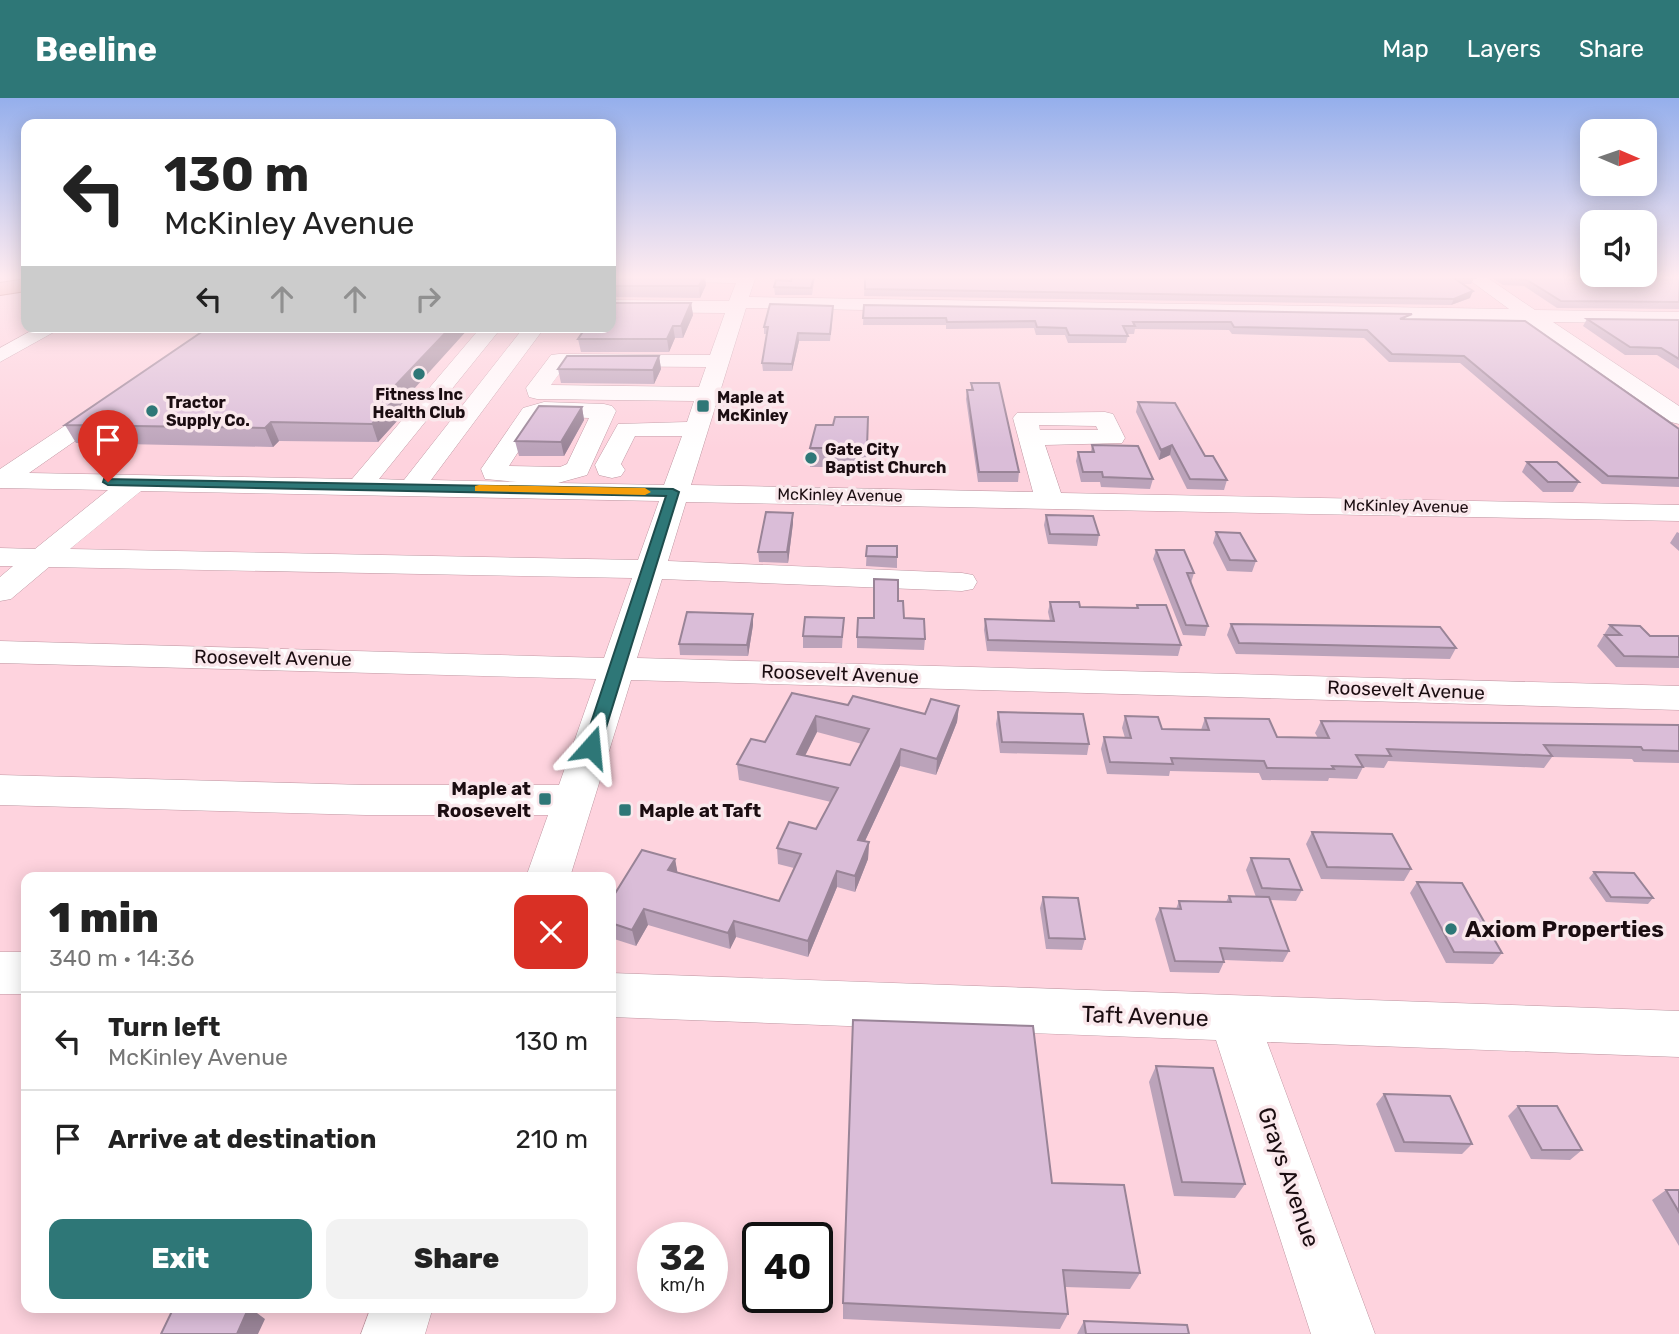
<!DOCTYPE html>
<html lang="en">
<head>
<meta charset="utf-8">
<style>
  :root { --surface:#fff; --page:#f2f2f2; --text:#222; --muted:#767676; --line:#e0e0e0; --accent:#2e7777 }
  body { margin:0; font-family:Rubik,sans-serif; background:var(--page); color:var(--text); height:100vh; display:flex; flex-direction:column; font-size:26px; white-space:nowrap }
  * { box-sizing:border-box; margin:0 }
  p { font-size:23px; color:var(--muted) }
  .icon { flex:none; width:38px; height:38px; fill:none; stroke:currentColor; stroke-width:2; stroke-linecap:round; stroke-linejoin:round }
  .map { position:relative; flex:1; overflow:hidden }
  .panel { position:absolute; left:21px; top:774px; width:595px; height:441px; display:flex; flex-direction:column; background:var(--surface); border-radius:14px; box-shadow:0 4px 18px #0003 }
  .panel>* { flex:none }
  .guide { position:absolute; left:21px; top:21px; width:595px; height:214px; border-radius:14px; box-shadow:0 4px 18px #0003; background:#fff; color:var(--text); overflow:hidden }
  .needle { width:46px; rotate:92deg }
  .fabs { position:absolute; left:1580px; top:21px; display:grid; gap:14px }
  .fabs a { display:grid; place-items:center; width:77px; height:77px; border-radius:14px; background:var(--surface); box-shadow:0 4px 18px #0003; font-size:35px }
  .speed { position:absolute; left:637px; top:1124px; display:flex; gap:14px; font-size:35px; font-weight:700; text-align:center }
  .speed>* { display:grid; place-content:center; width:91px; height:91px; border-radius:50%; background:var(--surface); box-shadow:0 4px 18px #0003; line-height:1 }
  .speed small { font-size:18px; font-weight:400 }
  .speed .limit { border:4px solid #111; border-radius:10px; background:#fff; color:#111 }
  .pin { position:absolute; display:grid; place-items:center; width:60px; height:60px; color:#fff; margin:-72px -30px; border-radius:50% 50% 50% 0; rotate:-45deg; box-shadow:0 0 7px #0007 }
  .pin .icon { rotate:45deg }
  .me { position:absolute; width:77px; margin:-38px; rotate:18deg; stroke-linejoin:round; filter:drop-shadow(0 0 5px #0008) }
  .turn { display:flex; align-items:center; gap:24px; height:147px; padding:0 28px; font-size:32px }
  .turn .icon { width:91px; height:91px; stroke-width:2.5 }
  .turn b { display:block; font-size:49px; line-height:60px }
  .lanes { display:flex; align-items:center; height:66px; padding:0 28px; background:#0003; justify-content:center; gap:35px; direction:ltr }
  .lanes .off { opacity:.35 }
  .round { display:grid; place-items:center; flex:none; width:74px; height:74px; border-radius:14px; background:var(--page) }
  .summary { display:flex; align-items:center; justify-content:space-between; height:119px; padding:0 28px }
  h1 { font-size:42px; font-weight:800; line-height:52px }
  .action { display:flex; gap:14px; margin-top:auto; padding:14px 28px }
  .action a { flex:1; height:80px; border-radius:14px; background:var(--accent); color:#fff; font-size:28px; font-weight:800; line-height:80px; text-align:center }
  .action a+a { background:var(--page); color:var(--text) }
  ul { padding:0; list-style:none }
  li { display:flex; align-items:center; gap:21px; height:98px; padding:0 28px; border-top:2px solid var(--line) }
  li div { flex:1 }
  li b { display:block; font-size:26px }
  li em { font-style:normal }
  header { display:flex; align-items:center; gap:42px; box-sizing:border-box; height:98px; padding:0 35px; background:var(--accent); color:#fff }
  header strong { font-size:33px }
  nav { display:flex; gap:38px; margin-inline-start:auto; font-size:24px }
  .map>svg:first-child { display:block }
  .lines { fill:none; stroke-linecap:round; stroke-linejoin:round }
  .minor-casing { stroke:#be96a1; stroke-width:1 }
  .major-casing { stroke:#974a3b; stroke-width:2 }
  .minor { fill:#fff; fill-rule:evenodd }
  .major { fill:#e9a697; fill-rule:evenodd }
  .wall { fill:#bba3ba; fill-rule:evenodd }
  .shaded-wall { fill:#998497 }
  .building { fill:#dabdd8; stroke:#998497; stroke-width:2; fill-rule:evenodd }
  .route { fill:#2e7777; stroke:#1e4d4d; stroke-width:2 }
  .slow { fill:#f59e0b }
  .poi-dot { fill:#2e7777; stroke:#fae8ec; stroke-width:2.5 }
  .labels { text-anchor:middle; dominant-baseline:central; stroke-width:7; stroke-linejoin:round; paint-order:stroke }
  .far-poi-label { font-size:16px; font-weight:bold; fill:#1b0d11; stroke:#fae8ec; text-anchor:start }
  .far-street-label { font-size:16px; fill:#1b0d11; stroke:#fae8ec }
  .street-label { font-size:19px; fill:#1b0d11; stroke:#fae8ec }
  .poi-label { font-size:19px; font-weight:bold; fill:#1b0d11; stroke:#fae8ec; text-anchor:end }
  .near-poi-label { font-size:23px; font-weight:bold; fill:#1b0d11; stroke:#fae8ec; text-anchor:start }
  .near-street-label { font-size:23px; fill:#1b0d11; stroke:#fae8ec }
</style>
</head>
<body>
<header>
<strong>Beeline</strong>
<nav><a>Map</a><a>Layers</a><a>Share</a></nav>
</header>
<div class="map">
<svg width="1679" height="1236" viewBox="0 0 1679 1236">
  <rect width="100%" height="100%" fill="#fed3de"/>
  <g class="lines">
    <defs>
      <path id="minor" d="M611 178H756L749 199 1509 211 1464 178H1485L1535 212 1679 214V226L1553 224 1679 308V326L1671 324 1526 223 746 210 691 387 1033 394 1013 320 1017 315 1105 314 1113 316 1125 340 1122 345 1045 347 1061 395 1679 407V423L686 404 668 463 962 475 973 477 977 484 973 491 962 493 662 481 637 560 1679 588V612L631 582 570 779H526L548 717H366L0 707V677L366 687H559L596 581 0 565V543L604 560 632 480 49 469 11 501 0 503V479L13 468H0V450L35 451 108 392 0 390V371L102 303H118L122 308 118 313 29 375 352 381 481 229H502L379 381 404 382 524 229H545L431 382 517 384 485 381 481 371 523 310 544 304 604 306 612 308 616 313 587 377 558 385 664 387 682 338H635L621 366 625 372 621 378 612 380 599 377 595 367 618 326 687 324 694 303 537 301 529 299 526 290 551 257 559 256 710 257 725 215 611 214V202L729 203 736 185 611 183ZM565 268 706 269 699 289 551 287ZM546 318 589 320 567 366 560 369 509 368 540 320ZM1039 327 1096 328 1098 332H1040ZM141 393 659 403 638 462 70 451Z
        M38 229H63L0 264V250Z
        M0 854H26V896H0Z
        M611 875 1679 913V959L1267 944 1375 1236H1311L1216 942 611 919Z
        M371 1209H433L425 1236H361Z"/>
      <path id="major" d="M26 181V193L0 197V185Z"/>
    </defs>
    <use href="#minor" class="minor-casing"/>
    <use href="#major" class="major-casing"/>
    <use href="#minor" class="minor"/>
    <use href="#major" class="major"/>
  </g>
  <path class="wall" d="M815 178 812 197H775L774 189 791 183Z
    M865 178 1474 180 1471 186H1463L1470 200 1451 207 864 198Z
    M1489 178H1679V211L1557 210 1524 188 1503 187Z
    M611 185 706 187 700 200 611 199Z
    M691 205 693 217 683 240H675L669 254H581L578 241 584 232 583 229H611Z
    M864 207 1410 221 1679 331V389L1602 386 1460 265 1389 264 1364 240 1232 236 1229 232 1135 231 1134 236H1126L1128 238 1126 245H1068L1065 237H1036L1034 230 946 231V227H863Z
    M833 215 830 243H799L792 273H763L762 265 767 236H764V229Z
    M1587 221 1679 222V271L1657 257H1625L1583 228Z
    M235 230 404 302 407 312 378 344 279 343 273 349 76 345 65 327Z
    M659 258 661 271 654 286 561 285 558 271Z
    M971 285 1019 374 1018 384H978L966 301 967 292H971Z
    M1138 304 1205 358 1227 382 1224 392 1187 391 1170 357 1159 362 1136 314Z
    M582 309 584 322 564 358H519L515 343Z
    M868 319 866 369H810V350L833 327Z
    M1092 347 1153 381 1150 391 1101 389 1100 384H1081L1076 363 1078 354H1091Z
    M1527 364 1579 384 1573 394H1543L1522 374Z
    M1046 417 1099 437 1097 448 1048 446 1044 427Z
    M793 425 788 465 759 464 758 454Z
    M1216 434 1256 463 1252 474 1227 473 1213 445Z
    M1677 434 1679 435V453L1670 445Z
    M867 448 897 459V470L866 468Z
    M1156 452 1194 475 1191 485 1208 528 1205 538 1183 537 1153 461Z
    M898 503 904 520 925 541 924 552 857 550V539L874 520Z
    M1050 504 1080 509 1136 510 1137 507 1181 547 1178 558 987 553 984 532 985 521 1050 523 1048 514Z
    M844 520 842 550H803V538Z
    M1231 526 1456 550 1450 561 1236 556 1227 537Z
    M753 527 748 558 680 557 679 546Z
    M1610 527 1650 538H1679V570L1616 569 1597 548Z
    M792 595 848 607 925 616 959 608 957 624 936 677 900 668 865 743 869 744 868 761 855 794 837 789 808 859 736 839 730 851 648 827 636 848 611 840V802L675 761 677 774 779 803 794 770 778 766 777 750 816 731 831 704 739 682 737 666 765 644ZM817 634 862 646 850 667 805 657Z
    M998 614 1089 646 1087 657 1000 655 996 626Z
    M1125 618 1162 631 1201 632 1205 620 1277 639 1318 640 1315 635 1321 623 1679 627V665L1634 664 1632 661 1552 659 1544 670 1388 663 1384 670 1363 669 1357 681 1329 680 1328 683 1262 682 1259 675 1170 673 1169 678 1107 676 1101 651 1104 639 1125 640 1122 630Z
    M1312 734 1411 771 1404 783 1321 781 1306 746Z
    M1251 760 1302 792 1296 803 1270 802 1289 853 1283 864 1224 862V864L1219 875 1170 874 1155 821 1160 810 1176 811 1179 803 1226 804 1229 798 1256 799 1246 772Z
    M1594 774 1653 800 1648 806 1606 804 1589 780Z
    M1417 784 1502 855 1493 866 1446 865 1410 795Z
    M1043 799 1085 841 1082 852 1046 851 1040 810Z
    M1156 968 1245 1086 1235 1100 1174 1098 1149 984Z
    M1384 996 1472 1046 1462 1056 1395 1054 1376 1006Z
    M1518 1008 1582 1052 1570 1062 1531 1061 1508 1018Z
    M1052 1085 1140 1175 1130 1191 1065 1189 1068 1216 1060 1231 843 1221V1205Z
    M1666 1092H1679V1148L1652 1102Z
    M1084 1223 1189 1236H1077Z"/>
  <path class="shaded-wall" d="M704 178H705L706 187 700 200 699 188Z
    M1473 193 1470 200 1451 207 1454 201Z
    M691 205 693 217 683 240 681 228Z
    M673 228 675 240 669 254 667 241Z
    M451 229H470L404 302 407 312 378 344 372 326 389 294Z
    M798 235 799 243 792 273V266Z
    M659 258 661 271 654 286 653 272Z
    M582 309 584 322 564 358 561 344Z
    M271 324 279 343 273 349 265 330Z
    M1172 347 1170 357 1159 362 1161 352Z
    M793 415V425L788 465 787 454Z
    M753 516V527L748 558 747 547Z
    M959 608 957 624 936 677 937 661Z
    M816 618 817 634 798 672 797 656Z
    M901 651 900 668 858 758V742Z
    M869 744 868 761 855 794V778Z
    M675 761 678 777 668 772Z
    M837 773V789L808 859V843Z
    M644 811 648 827 636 848 632 832Z
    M734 823 736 839 730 851 728 835Z
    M249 1209 265 1221 258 1236H237Z"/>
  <path class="building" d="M616 178H704L699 188H611V185Z
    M792 178H814L811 190 774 189 776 182 791 183Z
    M865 178H1471L1474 180H1454L1473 193 1454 201 865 191Z
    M1502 178H1679V204L1561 203 1527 182 1506 180Z
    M611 205H691L681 228H673L667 241H578L586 229H611Z
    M770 206 833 208 830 236 798 235 792 266 762 265 768 229H764Z
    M864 207 1412 216 1400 221 1525 223 1679 331V380L1608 378 1464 258 1392 256 1367 232 1234 229 1231 224H1133L1135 228H1123L1128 238 1069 237 1066 230 1037 229 1035 223 947 224 946 220H863Z
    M1587 221 1679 222V261L1661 250 1630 249Z
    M209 229 235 230 451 229 389 294H401L372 326 271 324 265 330 65 327Z
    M567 258H659L653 272 558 271Z
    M971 285H999L1019 374H979L967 292H973Z
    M1138 304 1175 305 1205 358H1213L1227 382 1190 381 1172 347 1161 352Z
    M539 308 582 309 561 344 515 343Z
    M835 319H868L867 350H810L816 327H833Z
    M1092 347 1138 348 1153 381 1103 379 1102 374H1083L1078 354H1094Z
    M1527 364H1557L1579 384H1548Z
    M766 414 793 415 787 454H758Z
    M1046 417 1093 418 1099 437 1050 436Z
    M1216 434 1240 435 1256 463 1230 462Z
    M867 448H897V459L866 458Z
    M1156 452H1184L1194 475H1187L1208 528 1186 527Z
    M874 481 898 482V503H903L904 520 924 521 925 541 857 539 858 520H874Z
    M1050 504H1079L1080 509 1138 510 1137 507H1166L1181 547 988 542 985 521 1054 523Z
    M687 514 753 516 747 547 679 546Z
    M805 519 844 520 842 539 803 538Z
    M1231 526 1440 529 1456 550 1239 545Z
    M1610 527 1640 528 1650 538H1679V559L1624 558 1605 537H1621Z
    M792 595 848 607 853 598 925 616 931 601 959 608 937 661 901 651 858 742 869 744 855 778 837 773 808 843 734 823 728 835 644 811 632 832 611 825V802L642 752 675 761 668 772 779 803 801 756 777 750 789 724 816 731 838 690 737 666 751 641 765 644ZM816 618 869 631 850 667 797 656Z
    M998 614 1083 616 1089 646 1002 644Z
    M1125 618 1158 619 1162 631 1209 632 1205 620 1269 621 1277 639 1329 640 1321 623 1679 627V653L1643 652 1641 649 1544 647 1552 658 1387 651 1391 658 1356 657 1363 669 1332 668 1334 671 1267 670 1264 663 1171 660 1173 666 1110 664 1104 639 1131 640Z
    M1312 734 1392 736 1411 771 1327 769Z
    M1251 760 1289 761 1302 792 1262 790Z
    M1594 774 1634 775 1653 800 1611 799Z
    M1417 784 1462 785 1502 855 1454 854Z
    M1229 798 1269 799 1289 853 1220 850 1224 864 1175 863 1160 810 1181 811 1179 803 1231 804Z
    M1043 799 1078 800 1085 841 1049 840Z
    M853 922 1033 928 1052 1085 1124 1087 1140 1175 1063 1172 1068 1216 843 1205Z
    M1156 968 1213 970 1245 1086 1182 1084Z
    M1384 996 1450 998 1472 1046 1404 1044Z
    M1518 1008H1557L1582 1052H1542Z
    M1666 1092H1679V1114Z
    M174 1209H249L237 1236H161Z
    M1084 1223 1187 1227 1189 1236H1086Z"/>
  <linearGradient id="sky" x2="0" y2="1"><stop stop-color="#95afec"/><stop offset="0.51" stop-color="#ffebf0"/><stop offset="1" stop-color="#ffebf0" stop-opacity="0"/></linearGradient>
  <rect width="1679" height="351" fill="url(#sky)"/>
  <path class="route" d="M104 381 673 391 679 394 600 649 591 654 583 649 666 398 108 387 103 384Z"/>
  <path class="slow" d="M479 387 645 390 651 394 645 397 475 393V388Z"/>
  <g class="poi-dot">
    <circle cx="419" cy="276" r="7"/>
    <rect x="696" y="301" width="14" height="14" rx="3.5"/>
    <circle cx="152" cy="313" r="7"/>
    <circle cx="811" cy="360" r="7"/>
    <rect x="538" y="694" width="14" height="14" rx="3.5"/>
    <rect x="618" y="705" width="14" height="14" rx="3.5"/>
    <circle cx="1451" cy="831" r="7"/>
  </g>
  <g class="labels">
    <g class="far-poi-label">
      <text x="419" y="296" text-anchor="middle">Fitness Inc<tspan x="419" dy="18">Health Club</tspan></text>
      <text x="717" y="299">Maple at<tspan x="717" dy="18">McKinley</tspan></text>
      <text x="166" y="304">Tractor<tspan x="166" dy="18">Supply Co.</tspan></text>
      <text x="825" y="351">Gate City<tspan x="825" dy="18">Baptist Church</tspan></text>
    </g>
    <g class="far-street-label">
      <text transform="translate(840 397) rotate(1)">McKinley Avenue</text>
      <text transform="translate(1406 408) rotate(1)">McKinley Avenue</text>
    </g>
    <g class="street-label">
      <text transform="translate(273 560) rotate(1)">Roosevelt Avenue</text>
      <text transform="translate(840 576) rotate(2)">Roosevelt Avenue</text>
      <text transform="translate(1406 592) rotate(2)">Roosevelt Avenue</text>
    </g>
    <g class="poi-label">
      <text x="531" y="690">Maple at<tspan x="531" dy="22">Roosevelt</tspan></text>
      <text x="639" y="712" text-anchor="start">Maple at Taft</text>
    </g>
    <g class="near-poi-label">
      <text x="1465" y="831">Axiom Properties</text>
    </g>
    <g class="near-street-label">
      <text transform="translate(1145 918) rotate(2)">Taft Avenue</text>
      <text transform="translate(1289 1079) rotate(71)">Grays Avenue</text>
    </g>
  </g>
</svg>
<div class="fabs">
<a><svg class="needle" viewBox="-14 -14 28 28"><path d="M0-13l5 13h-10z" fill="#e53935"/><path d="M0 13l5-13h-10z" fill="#767676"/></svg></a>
<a><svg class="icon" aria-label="sound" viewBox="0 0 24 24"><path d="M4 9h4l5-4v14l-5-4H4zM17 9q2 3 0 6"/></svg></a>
</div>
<div class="speed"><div>32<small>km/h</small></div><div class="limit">40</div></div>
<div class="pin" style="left:108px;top:384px;background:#d93025"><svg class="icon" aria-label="arrive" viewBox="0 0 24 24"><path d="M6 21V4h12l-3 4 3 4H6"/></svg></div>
<svg class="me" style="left:591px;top:649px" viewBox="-20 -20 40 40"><path d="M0-17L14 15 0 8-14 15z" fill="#2e7777" stroke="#fff" stroke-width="4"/></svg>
<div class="guide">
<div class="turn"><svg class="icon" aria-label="left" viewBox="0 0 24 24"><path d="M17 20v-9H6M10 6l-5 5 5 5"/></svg><div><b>130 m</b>McKinley Avenue</div></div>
<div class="lanes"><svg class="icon" aria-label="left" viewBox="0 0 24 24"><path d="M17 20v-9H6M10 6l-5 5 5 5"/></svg><svg class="icon off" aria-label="ahead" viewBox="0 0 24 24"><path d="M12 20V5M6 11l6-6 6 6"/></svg><svg class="icon off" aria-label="ahead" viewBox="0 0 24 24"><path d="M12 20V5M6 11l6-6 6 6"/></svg><svg class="icon off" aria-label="right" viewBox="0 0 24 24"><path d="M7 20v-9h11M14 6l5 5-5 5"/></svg></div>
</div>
<section class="panel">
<div class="summary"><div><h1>1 min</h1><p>340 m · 14:36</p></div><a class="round" style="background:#d93025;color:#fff"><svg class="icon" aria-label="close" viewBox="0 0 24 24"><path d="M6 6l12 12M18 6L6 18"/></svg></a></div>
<ul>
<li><svg class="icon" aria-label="left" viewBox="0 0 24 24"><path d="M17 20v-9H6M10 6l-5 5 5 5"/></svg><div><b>Turn left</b><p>McKinley Avenue</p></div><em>130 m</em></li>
<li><svg class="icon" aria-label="arrive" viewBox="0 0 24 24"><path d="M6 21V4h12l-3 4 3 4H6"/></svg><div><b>Arrive at destination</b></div><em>210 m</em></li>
</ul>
<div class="action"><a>Exit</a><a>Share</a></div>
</section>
</div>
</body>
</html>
